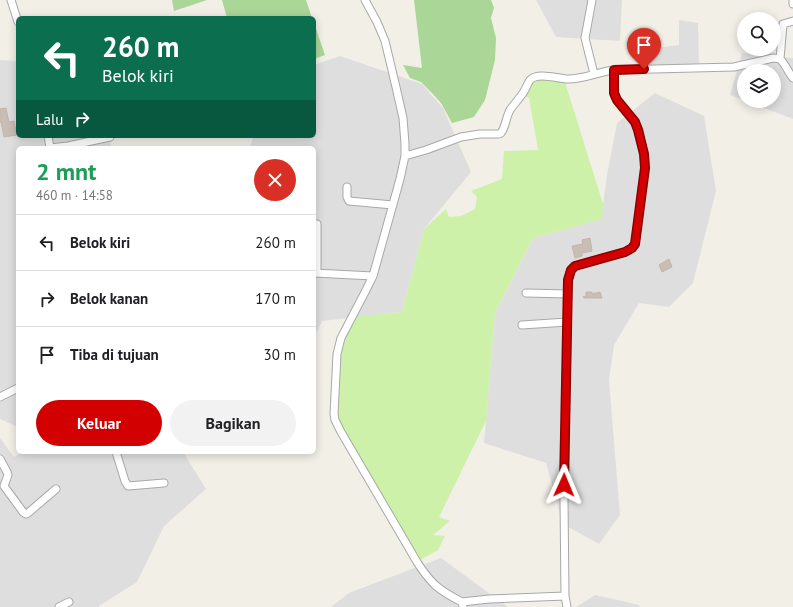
<!DOCTYPE html>
<html lang="id">
<head>
<meta charset="utf-8">
<style>
  :root { --surface:#fff; --page:#f2f2f2; --text:#202124; --muted:#757577; --line:#e0e0e0; --accent:#d30001 }
  body { margin:0; font-family:"PT Sans",sans-serif; background:var(--page); color:var(--text); height:100vh; display:flex; flex-direction:column; font-size:15px; white-space:nowrap }
  * { box-sizing:border-box; margin:0 }
  p { font-size:13px; color:var(--muted) }
  .icon { flex:none; width:22px; height:22px; fill:none; stroke:currentColor; stroke-width:2; stroke-linecap:round; stroke-linejoin:round }
  .map { position:relative; flex:1; overflow:hidden }
  .side { position:absolute; left:16px; top:146px; width:300px; height:308px; display:flex; flex-direction:column; background:var(--surface); border-radius:6px; box-shadow:0 2px 10px #0003 }
  .side>* { flex:none }
  .banner { position:absolute; left:16px; top:16px; width:300px; height:122px; border-radius:6px; box-shadow:0 2px 10px #0003; background:#0b6e4f; color:#fff; overflow:hidden }
  .controls { position:absolute; left:737px; top:12px; display:grid; gap:8px }
  .controls a { display:grid; place-items:center; width:44px; height:44px; border-radius:50%; background:var(--surface); box-shadow:0 2px 10px #0003; font-size:20px }
  .pin { position:absolute; display:grid; place-items:center; width:34px; height:34px; color:#fff; margin:-41px -17px; border-radius:50% 50% 50% 0; rotate:-45deg; box-shadow:0 0 4px #0007 }
  .pin .icon { rotate:45deg }
  .me { position:absolute; width:44px; margin:-22px; rotate:1deg; stroke-linejoin:round; filter:drop-shadow(0 0 3px #0008) }
  .turn { display:flex; align-items:center; gap:14px; height:84px; padding:0 20px; font-size:18px }
  .turn .icon { width:52px; height:52px; stroke-width:2.5 }
  .turn b { display:block; font-size:28px; line-height:34px }
  .then { display:flex; align-items:center; height:38px; padding:0 20px; background:#0003; gap:8px; font-size:15px }
  .round { display:grid; place-items:center; flex:none; width:42px; height:42px; border-radius:21px; background:var(--page) }
  .overview { display:flex; align-items:center; justify-content:space-between; height:68px; padding:0 20px }
  h1 { font-size:24px; font-weight:700; line-height:30px; color:#1e9e55 }
  .button { display:flex; gap:8px; margin-top:auto; padding:8px 20px }
  .button a { flex:1; height:46px; border-radius:24px; background:var(--accent); color:#fff; font-size:16px; font-weight:700; line-height:46px; text-align:center }
  .button a+a { background:var(--page); color:var(--text) }
  ul { padding:0; list-style:none }
  li { display:flex; align-items:center; gap:12px; height:56px; padding:0 20px; border-top:1px solid var(--line) }
  li div { flex:1 }
  li b { display:block; font-size:15px }
  li em { font-style:normal }
  .map>svg:first-child { display:block }
  .residential { fill:#dfdede }
  .grass { fill:#cdf1a9 }
  .forest { fill:#aad698 }
  .building { fill:#c8beb6; stroke:#c6b5a8 }
  .lines { fill:none; stroke-linecap:round; stroke-linejoin:round }
  .minor-casing { stroke:#a8a8a8; stroke-width:9 }
  .minor { stroke:#fff; stroke-width:7 }
  .route-casing { stroke:#890001; stroke-width:10 }
  .route { stroke:#d30001; stroke-width:7 }
</style>
</head>
<body>
<div class="map">
<svg width="793" height="607" viewBox="0 0 793 607">
  <rect width="100%" height="100%" fill="#f2efe7"/>
  <path class="residential" d="M536 0H622L620 41 556 37Z
    M679 20 698 23 699 66 645 69 640 50 679 45Z
    M742 53 793 58V119L746 101H774V71H744V100L730 95Z
    M340 56 422 84 443 108 471 172 424 229 402 312 322 321 314 338V148H249L254 136H314V65Z
    M0 60 18 61V136H110L111 148H18V427L0 419Z
    M655 93 704 116 716 191 693 283 669 307 639 303 614 345 609 380 620 515 599 544 563 524 546 463 484 443 495 313 533 238 601 219 607 175 617 123Z
    M0 438 14 457 24 452H183L206 489 164 526 137 582 99 606V607H0Z
    M441 558 508 607H331L349 593Z
    M595 595 639 605 640 607H576Z"/>
  <path class="grass" d="M534 77 564 79 603 204 602 219 533 238 495 313 486 421 439 517 450 521 433 535 445 536 438 550 417 562 335 420 337 354 352 317 402 312 424 229 446 209 449 217 461 216 475 209 477 197 471 191 502 179 504 151 538 150 529 98 522 94Z"/>
  <path class="forest" d="M172 0H207L174 11Z
    M222 0H306L312 18H227Z
    M414 0H491L494 8 491 18 496 38 495 60 485 100 474 117 452 123 441 103 431 92 421 82 410 78 403 65 422 68Z
    M314 23 325 55 314 59Z"/>
  <path class="building" d="M6 108 9 122 14 121 17 135 4 137 1 122 0 123V109Z
    M590 238 592 251 582 253V256L575 258 572 246 583 244 582 240Z
    M669 259 672 267 662 272 659 265Z
    M586 292H592V294L600 292 602 298H584L583 297 586 296Z"/>
  <g class="lines">
    <defs>
      <path id="minor" d="M11 0 18 22
        M365 0 377 22 385 41 396 87 403 118 405 144V156L400 179 373 276 364 294 341 338 337 354 334 414 335 420 341 432 417 562C422 570 428 578 435 585 443 592 452 597 462 602L463 607
        M592 0 585 38 594 74
        M793 0V4
        M780 59 783 24 793 21
        M48 136 50 148
        M50 148 68 146 110 137
        M405 156 426 150 461 137 480 134H499L501 133C506 126 506 117 510 110 514 104 519 99 523 93 526 89 527 84 530 80 537 72 556 78 566 79 583 80 597 72 614 70L734 67 773 58 780 59C786 65 788 72 793 78
        M347 187V197L349 201 393 205
        M314 273 373 276
        M317 273V224
        M526 293 568 294
        M522 325 567 322
        M0 397 18 388
        M116 452 125 481 128 486 164 483
        M0 459 7 472 8 475 4 486 23 512 26 514 28 513 56 489
        M462 602 489 599 565 596
        M59 607 69 602
        M567 607 565 596 564 500 568 280 571 270 575 266 625 252 632 248 635 244 645 168 644 154 639 130 635 122 615 97 614 90V70"/>
    </defs>
    <use href="#minor" class="minor-casing"/>
    <use href="#minor" class="minor"/>
  </g>
  <g class="lines">
    <defs>
      <path id="route" d="M564 485 568 280 571 270 575 266 625 252 632 248 635 244 645 168 644 154 638 130 635 122 617 100 614 93V70L644 69"/>
    </defs>
    <use href="#route" class="route-casing"/>
    <use href="#route" class="route"/>
  </g>
</svg>
<div class="controls">
<a><svg class="icon" aria-label="search" viewBox="0 0 24 24"><circle cx="10" cy="10" r="6"/><path d="M15 15l6 6"/></svg></a>
<a><svg class="icon" aria-label="layers" viewBox="0 0 24 24"><path d="M12 4l9 5-9 5-9-5zM3 14l9 5 9-5"/></svg></a>
</div>
<div class="pin" style="left:644px;top:69px;background:#d93025"><svg class="icon" aria-label="arrive" viewBox="0 0 24 24"><path d="M6 21V4h12l-3 4 3 4H6"/></svg></div>
<svg class="me" style="left:564px;top:485px" viewBox="-20 -20 40 40"><path d="M0-17L14 15 0 8-14 15z" fill="#d30001" stroke="#fff" stroke-width="4"/></svg>
<div class="banner">
<div class="turn"><svg class="icon" aria-label="left" viewBox="0 0 24 24"><path d="M17 20v-9H6M10 6l-5 5 5 5"/></svg><div><b>260 m</b>Belok kiri</div></div>
<div class="then">Lalu<svg class="icon" aria-label="right" viewBox="0 0 24 24"><path d="M7 20v-9h11M14 6l5 5-5 5"/></svg></div>
</div>
<section class="side">
<div class="overview"><div><h1>2 mnt</h1><p>460 m · 14:58</p></div><a class="round" style="background:#d93025;color:#fff"><svg class="icon" aria-label="close" viewBox="0 0 24 24"><path d="M6 6l12 12M18 6L6 18"/></svg></a></div>
<ul>
<li><svg class="icon" aria-label="left" viewBox="0 0 24 24"><path d="M17 20v-9H6M10 6l-5 5 5 5"/></svg><div><b>Belok kiri</b></div><em>260 m</em></li>
<li><svg class="icon" aria-label="right" viewBox="0 0 24 24"><path d="M7 20v-9h11M14 6l5 5-5 5"/></svg><div><b>Belok kanan</b></div><em>170 m</em></li>
<li><svg class="icon" aria-label="arrive" viewBox="0 0 24 24"><path d="M6 21V4h12l-3 4 3 4H6"/></svg><div><b>Tiba di tujuan</b></div><em>30 m</em></li>
</ul>
<div class="button"><a>Keluar</a><a>Bagikan</a></div>
</section>
</div>
</body>
</html>
